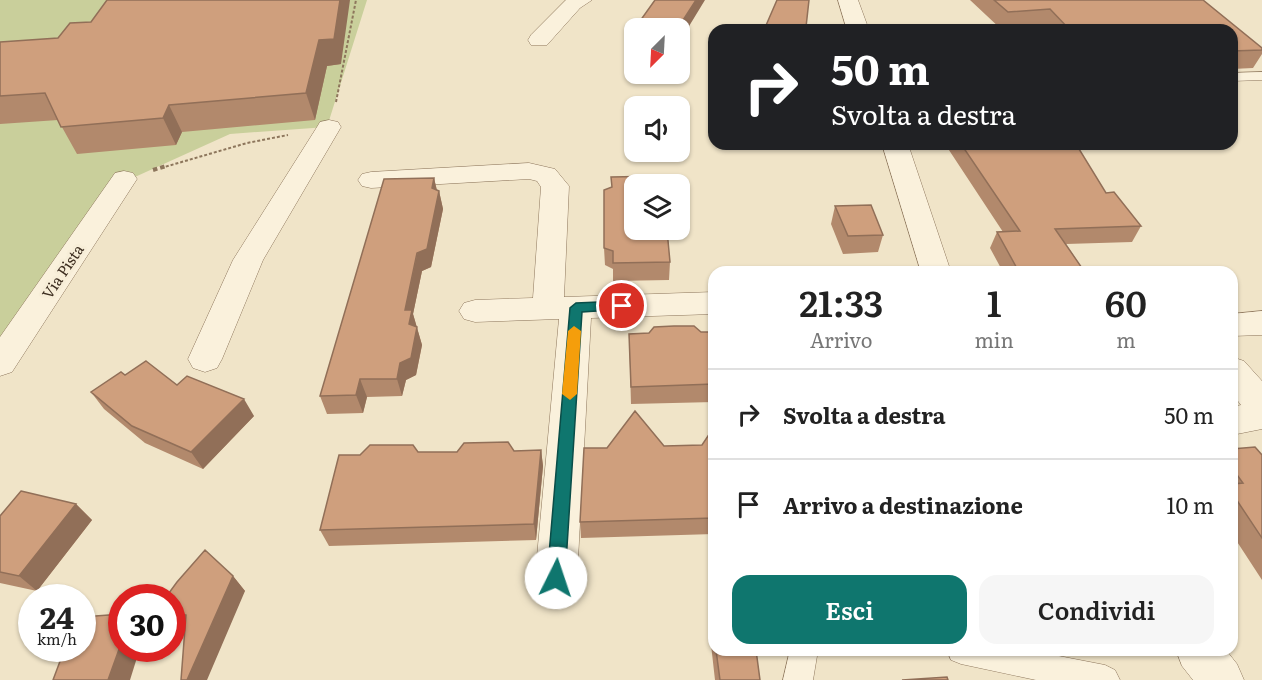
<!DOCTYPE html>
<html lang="it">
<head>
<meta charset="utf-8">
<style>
  :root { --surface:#fff; --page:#f6f6f6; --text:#222; --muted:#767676; --line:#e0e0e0; --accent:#0f766e }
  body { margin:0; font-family:Literata,serif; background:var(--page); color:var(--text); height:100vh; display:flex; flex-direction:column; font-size:22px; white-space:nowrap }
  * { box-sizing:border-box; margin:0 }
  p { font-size:20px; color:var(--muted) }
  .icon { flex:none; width:33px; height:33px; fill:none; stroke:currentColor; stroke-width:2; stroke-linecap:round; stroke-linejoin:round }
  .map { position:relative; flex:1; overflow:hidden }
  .side { position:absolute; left:708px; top:266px; width:530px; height:390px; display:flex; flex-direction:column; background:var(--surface); border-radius:18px; box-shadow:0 2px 4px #0004 }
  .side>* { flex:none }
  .guide { position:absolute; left:708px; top:24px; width:530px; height:126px; border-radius:18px; box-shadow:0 2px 4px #0004; background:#202124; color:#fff; overflow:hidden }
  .needle { width:39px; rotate:204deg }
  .tools { position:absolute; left:624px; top:18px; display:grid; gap:12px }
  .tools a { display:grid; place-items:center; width:66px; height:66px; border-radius:12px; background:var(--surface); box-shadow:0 2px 4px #0004; font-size:30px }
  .speed { position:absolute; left:18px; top:584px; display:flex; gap:12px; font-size:30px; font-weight:700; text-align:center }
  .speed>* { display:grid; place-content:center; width:78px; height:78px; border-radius:50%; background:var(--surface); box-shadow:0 2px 4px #0004; line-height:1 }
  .speed small { font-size:15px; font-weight:400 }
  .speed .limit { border:9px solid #d22; background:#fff; color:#111 }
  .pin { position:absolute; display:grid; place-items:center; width:51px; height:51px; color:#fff; margin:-26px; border:3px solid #fff; border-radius:50%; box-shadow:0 2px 6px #0007 }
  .me { position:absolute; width:66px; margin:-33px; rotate:4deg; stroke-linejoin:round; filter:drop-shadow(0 0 4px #0008) }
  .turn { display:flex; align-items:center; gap:21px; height:126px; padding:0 24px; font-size:27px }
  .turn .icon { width:78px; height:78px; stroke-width:2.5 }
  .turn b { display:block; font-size:42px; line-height:51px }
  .eta { display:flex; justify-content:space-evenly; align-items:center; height:102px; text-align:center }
  .eta b { font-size:36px; font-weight:600; line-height:42px }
  .button { display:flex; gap:12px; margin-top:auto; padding:12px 24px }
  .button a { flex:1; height:69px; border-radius:18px; background:var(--accent); color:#fff; font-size:24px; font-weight:600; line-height:69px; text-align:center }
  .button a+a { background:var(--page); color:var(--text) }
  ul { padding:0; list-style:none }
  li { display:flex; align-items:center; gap:18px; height:90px; padding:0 24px; border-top:2px solid var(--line) }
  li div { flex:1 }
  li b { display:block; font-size:22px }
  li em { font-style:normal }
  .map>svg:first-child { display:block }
  .green { fill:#c9cf9b }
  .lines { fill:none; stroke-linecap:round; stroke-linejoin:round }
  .service-casing { stroke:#8d765c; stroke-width:1 }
  .minor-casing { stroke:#8d765c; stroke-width:1 }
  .path-far1 { stroke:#8d765c; stroke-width:2; stroke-dasharray:3 2; stroke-linecap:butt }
  .path { stroke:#8d765c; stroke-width:4; stroke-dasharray:4.5 3; stroke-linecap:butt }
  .service { fill:#faf1dc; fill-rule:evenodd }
  .minor { fill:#faf1dc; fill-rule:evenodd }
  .wall { fill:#b2896c }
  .shaded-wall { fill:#916f58 }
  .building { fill:#cf9f7d; stroke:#916f58; stroke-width:1.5 }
  .route { fill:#0f766e; stroke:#0a4d48; stroke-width:1.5 }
  .slow { fill:#f59e0b }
  .labels { text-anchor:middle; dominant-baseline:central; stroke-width:6; stroke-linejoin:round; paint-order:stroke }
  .street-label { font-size:15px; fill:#3d2e20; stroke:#f7eed8 }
</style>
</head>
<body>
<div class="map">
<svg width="1262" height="680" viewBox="0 0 1262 680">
  <rect width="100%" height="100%" fill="#f0e4c8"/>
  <path class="green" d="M0 0H367L327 127 230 134 115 186 0 357Z"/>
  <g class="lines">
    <defs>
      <path id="service" d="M1262 72V80L1232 81V73Z
        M790 650H818L813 680H783Z
        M947 650H1028L1105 665 1115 670 1120 680H1036L961 664 951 660Z"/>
      <path id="minor" d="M566 0H592L580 8 547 45H531L528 40 531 35Z
        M838 0H858L869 30H847Z
        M329 120 338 122 341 127 263 260 222 359 217 368 205 372 193 368 188 359 233 260 317 127 320 122Z
        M882 144H908L951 272H921Z
        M529 163 555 169 569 186 564 297 714 292V314L591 318 577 578 571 592 556 598 541 592 535 578 559 319 475 322 464 319 459 311 464 303 475 300 533 298 541 187 537 181 529 179 371 188 362 186 358 180 362 174 371 172Z
        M124 171 133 173 137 179 12 372 0 376V337L115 173Z
        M1262 311V335L1232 336V314Z
        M1232 357 1244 361 1262 381V429L1232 435V407L1241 405 1232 393Z
        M1176 650H1226L1237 664 1244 680H1193L1182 666Z"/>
    </defs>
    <use href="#service" class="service-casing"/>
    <use href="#minor" class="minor-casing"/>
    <path class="path-far1" d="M336 102 356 0
      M161 168 247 143 288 135"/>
    <path class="path" d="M153 170 166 166"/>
    <use href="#service" class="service"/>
    <use href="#minor" class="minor"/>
  </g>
  <path class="wall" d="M970 0H1203L1262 48V54L1253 68 1232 69V30H1047L1043 26 1002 30Z
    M0 42 341 64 327 66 315 120 182 132 176 145 77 154 58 120 0 124Z
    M945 144H1076L1106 193 1141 226 1132 242 1066 244 1082 268 1080 272H1003L990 248 997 232H1003Z
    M434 178 437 190 439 191 443 209 431 267 422 271 413 314 422 345 416 375 406 380 402 396 367 397 363 413 327 414 320 396Z
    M835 206 883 235 878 252 843 254 831 224Z
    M604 248 670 262 669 280 613 281V269L605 265Z
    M714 332V402L631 404 629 334Z
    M125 375 177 385 254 416 203 469 145 443 104 409 91 392Z
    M714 427V534L581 538 580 522 607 448 702 445Z
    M1232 449 1262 455V580L1232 534Z
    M541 450 543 466 536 540 329 546 320 530 514 451Z
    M76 504 92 520 37 591 0 583V516Z
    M233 576 245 591 185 626 172 622V597Z
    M711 604H714V650H756L760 680H715L708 618Z"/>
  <path class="shaded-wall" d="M340 0H350L341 64 327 66 315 120 306 93 319 40Z
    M696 0H705L680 41V28H678Z
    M169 105 182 132 176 145 163 118Z
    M434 178 438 196 439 191 443 209 431 267 422 271 413 314 422 345 416 375 406 380 402 396 397 379 405 310Z
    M360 379 367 397 363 413 356 395Z
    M244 399 254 416 203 469 191 452Z
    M541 450 543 466 536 540 534 524Z
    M76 504 92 520 37 591 19 576Z
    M233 576 245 591 207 680H187Z
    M122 641V648H140L130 680H108Z"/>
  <path class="building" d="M107 0H340L334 39 319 40 306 93 169 105 163 118 61 127 45 93 0 96V42L58 38 70 23 91 22Z
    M655 0H696L678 28H635Z
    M777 0H809L806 27 805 30H764Z
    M994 0H1203L1262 48V50L1232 51V30H1070L1050 9 1008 12Z
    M961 144H1076L1106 193 1114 192 1141 226 1055 229 1082 268 1033 272H1019L997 232 1020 231Z
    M663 176 664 184H634V230H667L670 262 613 263V251L604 248V190L612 187 611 177Z
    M434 178 432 188 439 191 427 249 417 253 405 310H412L409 324 417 327 411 358 400 363 397 379H360L356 395 320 396 384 179Z
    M871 205 883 235 848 236 835 206Z
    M674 326H694L701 332H714V384L631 387 629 334 649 333 654 327Z
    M146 361 177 385 187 376 244 399 191 452 132 426 91 392 121 372 125 375Z
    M635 411 664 446 702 445 714 427V518L580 522 584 448H607Z
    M508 442 514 451 541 450 534 524 320 530 339 455H360L370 445H413L418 452H457L464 443Z
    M1255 447 1262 455V538L1232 493V484L1243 483 1232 468V449Z
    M21 491 76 504 19 576 0 572V516Z
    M205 550 233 576 187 680H181L186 615 172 612V597H166L177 582Z
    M711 604H714V632Z
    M122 614V641L108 680H53L65 648H82V617Z
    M716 650H756L760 680H720Z
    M947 677 948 680H902Z"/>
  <path class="route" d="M622 301 629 306 627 309 582 312 565 578 562 583 556 586 550 583 547 578 570 308 576 303Z"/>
  <path class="slow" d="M574 326 581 331 577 394 570 400 562 394 568 331Z"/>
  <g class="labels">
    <g class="street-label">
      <text transform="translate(62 271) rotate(-56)">Via Pista</text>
    </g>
  </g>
</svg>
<div class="tools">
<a><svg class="needle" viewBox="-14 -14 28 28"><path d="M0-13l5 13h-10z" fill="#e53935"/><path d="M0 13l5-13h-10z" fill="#767676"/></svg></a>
<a><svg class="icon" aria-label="sound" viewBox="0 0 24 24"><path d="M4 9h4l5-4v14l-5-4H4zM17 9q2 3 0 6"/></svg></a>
<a><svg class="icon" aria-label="layers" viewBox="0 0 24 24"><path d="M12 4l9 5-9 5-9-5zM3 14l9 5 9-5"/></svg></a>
</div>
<div class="speed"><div>24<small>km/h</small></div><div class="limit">30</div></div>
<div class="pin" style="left:622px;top:306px;background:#d93025"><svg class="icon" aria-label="arrive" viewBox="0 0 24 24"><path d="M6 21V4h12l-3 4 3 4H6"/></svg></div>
<svg class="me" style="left:556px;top:578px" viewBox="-20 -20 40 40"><circle r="19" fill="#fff"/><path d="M0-13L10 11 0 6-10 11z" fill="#0f766e"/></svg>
<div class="guide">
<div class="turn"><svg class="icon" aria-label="right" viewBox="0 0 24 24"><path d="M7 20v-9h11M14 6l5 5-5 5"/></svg><div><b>50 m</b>Svolta a destra</div></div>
</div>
<section class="side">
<div class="eta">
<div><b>21:33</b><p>Arrivo</p></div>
<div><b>1</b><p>min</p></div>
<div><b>60</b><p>m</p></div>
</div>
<ul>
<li><svg class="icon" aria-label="right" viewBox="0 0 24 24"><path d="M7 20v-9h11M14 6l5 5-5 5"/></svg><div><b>Svolta a destra</b></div><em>50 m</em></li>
<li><svg class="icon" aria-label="arrive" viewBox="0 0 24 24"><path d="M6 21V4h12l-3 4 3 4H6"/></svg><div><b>Arrivo a destinazione</b></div><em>10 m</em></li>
</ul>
<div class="button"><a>Esci</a><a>Condividi</a></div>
</section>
</div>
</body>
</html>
